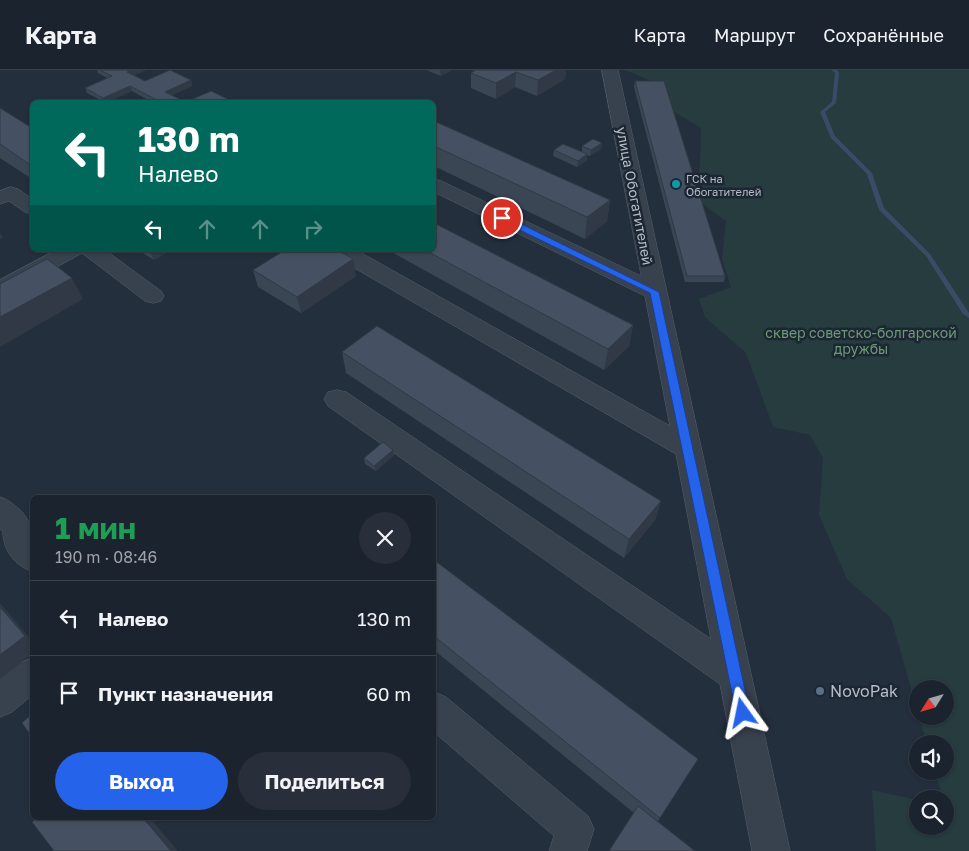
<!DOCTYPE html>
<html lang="ru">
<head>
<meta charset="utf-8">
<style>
  :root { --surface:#1b232e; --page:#282f3a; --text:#f1f3f6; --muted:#a0a4aa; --line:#39404a; --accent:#2563eb }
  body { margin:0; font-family:"Golos Text",sans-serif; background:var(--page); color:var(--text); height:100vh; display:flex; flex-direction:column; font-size:19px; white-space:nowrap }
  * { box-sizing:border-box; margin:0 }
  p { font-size:16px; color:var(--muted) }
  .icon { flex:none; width:28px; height:28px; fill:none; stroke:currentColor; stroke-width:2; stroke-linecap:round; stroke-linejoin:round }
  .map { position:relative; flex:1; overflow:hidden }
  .panel { position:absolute; left:30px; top:425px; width:406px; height:325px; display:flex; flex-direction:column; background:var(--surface); border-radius:8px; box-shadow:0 1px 4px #0004,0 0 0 1px var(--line) }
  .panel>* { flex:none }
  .banner { position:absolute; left:30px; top:30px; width:406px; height:152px; border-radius:8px; box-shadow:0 1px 4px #0004,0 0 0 1px var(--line); background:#00695c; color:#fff; overflow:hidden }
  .needle { width:32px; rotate:233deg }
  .buttons { position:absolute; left:909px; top:610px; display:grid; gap:10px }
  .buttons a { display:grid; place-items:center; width:45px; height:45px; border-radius:50%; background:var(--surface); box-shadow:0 1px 4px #0004,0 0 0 1px var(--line); font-size:25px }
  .pin { position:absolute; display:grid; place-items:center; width:42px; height:42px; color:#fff; margin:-21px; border:2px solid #fff; border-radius:50%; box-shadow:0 1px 5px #0007 }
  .me { position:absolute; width:55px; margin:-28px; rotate:348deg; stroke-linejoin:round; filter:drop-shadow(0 0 4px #0008) }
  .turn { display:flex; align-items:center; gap:18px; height:105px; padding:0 25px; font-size:22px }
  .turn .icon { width:65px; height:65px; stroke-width:2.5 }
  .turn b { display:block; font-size:35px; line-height:42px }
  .lanes { display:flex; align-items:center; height:48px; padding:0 25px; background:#0003; justify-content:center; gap:25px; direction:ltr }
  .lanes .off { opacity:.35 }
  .round { display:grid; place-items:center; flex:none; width:52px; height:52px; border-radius:26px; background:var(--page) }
  .overview { display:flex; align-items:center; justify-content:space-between; height:85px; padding:0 25px }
  h1 { font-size:30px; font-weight:700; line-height:38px; color:#1e9e55 }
  .primary-button { display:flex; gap:10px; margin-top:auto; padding:10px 25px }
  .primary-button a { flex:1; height:58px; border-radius:30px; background:var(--accent); color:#fff; font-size:20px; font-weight:700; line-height:58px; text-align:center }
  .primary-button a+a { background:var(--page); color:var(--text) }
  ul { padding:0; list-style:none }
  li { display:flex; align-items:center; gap:15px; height:75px; padding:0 25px; border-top:1px solid var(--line) }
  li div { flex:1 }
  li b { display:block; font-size:19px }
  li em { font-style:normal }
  header { display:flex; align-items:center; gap:30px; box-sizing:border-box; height:70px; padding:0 25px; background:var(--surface); border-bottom:1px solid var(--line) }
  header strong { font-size:24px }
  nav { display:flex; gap:28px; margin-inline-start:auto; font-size:18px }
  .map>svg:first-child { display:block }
  .green { fill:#263c3f }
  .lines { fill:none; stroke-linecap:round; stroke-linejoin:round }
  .stream { fill:#394c67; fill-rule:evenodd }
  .minor-casing { stroke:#565f6c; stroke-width:1 }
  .minor { fill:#38414e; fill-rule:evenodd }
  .wall { fill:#3b4654 }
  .shaded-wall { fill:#303945 }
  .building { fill:#455162; stroke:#303945 }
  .route { fill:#2563eb; stroke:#184099 }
  .culture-dot { fill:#0f9aa8; stroke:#1d2633; stroke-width:2 }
  .service-dot { fill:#5c6f8a; stroke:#1d2633; stroke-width:2 }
  .labels { text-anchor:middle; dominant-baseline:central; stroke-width:5; stroke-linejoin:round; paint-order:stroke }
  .far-poi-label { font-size:11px; fill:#b4bcc9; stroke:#1d2633; text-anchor:start }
  .street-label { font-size:14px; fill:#b4bcc9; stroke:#1d2633 }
  .park-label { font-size:14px; fill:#6b9a76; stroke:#1d2633 }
  .near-poi-label { font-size:16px; fill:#b4bcc9; stroke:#1d2633; text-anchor:start }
</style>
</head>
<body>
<header>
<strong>Карта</strong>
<nav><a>Карта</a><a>Маршрут</a><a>Сохранённые</a></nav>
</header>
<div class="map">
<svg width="969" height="781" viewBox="0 0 969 781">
  <rect width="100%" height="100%" fill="#242f3e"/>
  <path class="green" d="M625 0H969V781H876L872 720 917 730 918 756H945V729H943L935 701H945V674H927L919 646H945V619H918L917 640 891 548 847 509 819 445 823 388 810 365 773 357 746 283 705 247 699 229 731 217 722 189 726 151 694 128 700 96 701 58 673 41 664 16Z"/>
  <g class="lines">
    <path class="stream" d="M832 0H837L839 3 836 33 825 42 835 66 872 103 884 138 930 184 969 243V248L963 244 926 186 879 140 867 104 831 68 820 42 832 32 835 3Z"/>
    <defs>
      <path id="minor" d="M602 0H618L790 781H752L720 614 328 336 324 329 328 322 337 320 346 322 711 569 676 384 332 185 329 180H356L670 356 645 226 434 122V109L441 111 641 206Z
        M11 117 18 119 32 129V144L25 142 9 131 0 134V121Z
        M56 180H105L161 221 164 226 161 231 153 233 145 231 82 183 8 224 0 226V210Z
        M0 427C9 430 13 434 20 440 38 459 32 476 32 501 15 496 3 480 3 462L0 459Z
        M32 588V625L12 642 0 647V608L20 593Z
        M434 622 446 627 588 746 594 759 587 781H549L554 766 434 662Z"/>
    </defs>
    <use href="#minor" class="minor-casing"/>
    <use href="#minor" class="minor"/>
  </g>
  <path class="wall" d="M97 0H146L134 5 145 11 191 10 192 16 172 25 186 32 232 31 233 32H146L150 31 132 21 107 32H104L87 23 85 18 107 8 98 3Z
    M426 0H452L441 6Z
    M472 0H566L565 9 537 26 515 17 496 29 471 18V3L474 1Z
    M635 11 725 206 724 212H685L634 17Z
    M0 38 32 58V109L0 88Z
    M434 51 610 130 607 151 585 169 434 96Z
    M602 73 601 79 590 86 587 85V90L577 97 553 86 554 80 582 82V76Z
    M138 180H172L154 190Z
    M388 180H434L633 255 629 276 604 300Z
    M253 200 356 206 301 243 258 217Z
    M342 282 661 431 655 450 624 488 346 303Z
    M393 380 394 385 376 401 365 394 364 388Z
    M434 490 660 748 658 751 634 743 434 580Z"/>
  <path class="shaded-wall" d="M131 0H146L129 7 127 2Z
    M440 0H452L441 6Z
    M556 0H566L565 9 537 26 538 10Z
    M516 2 515 17 496 29V13Z
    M191 10 192 16 167 27 165 22Z
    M130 16 132 21 107 32H105L103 28Z
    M602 73 601 79 590 86 591 80Z
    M587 84V90L577 97 578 91Z
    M610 130 607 151 585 169 587 147Z
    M0 163 3 168 0 169Z
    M149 180H172L154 190Z
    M353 189 356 206 301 243 297 227Z
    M72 208 83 229 0 277V247Z
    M633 255 629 276 604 300 608 279Z
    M393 380 394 385 376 401 374 396Z
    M661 431 655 450 624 488 629 469Z
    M0 533 32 571V584L0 609Z
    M143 748H150L178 781H171Z"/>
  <path class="building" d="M100 0H131L127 2 145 11 170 0 191 10 165 22 186 32 211 21 232 31 229 32H146L155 29 130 16 103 28 85 18 112 6Z
    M476 0H556L538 10 516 2 496 13 471 3Z
    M635 11H664L725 206H687Z
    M0 38 32 58V96L0 74Z
    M434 51 610 130 587 147 434 76Z
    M593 69 602 73 591 80 582 76Z
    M563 74 587 84 578 91 554 80Z
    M434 153 633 255 608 279 425 180H434Z
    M285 180H337L353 189 297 227 253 200Z
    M47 189 72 208 0 247V214Z
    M377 256 661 431 629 469 342 282Z
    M383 372 393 380 374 396 364 388Z
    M434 490 698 689 660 748 434 566Z
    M0 537 25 566 0 585Z
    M32 644V667L22 653Z
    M638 736 695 781H609Z
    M37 748H143L171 781H54L32 752Z"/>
  <path class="route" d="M499 146H505L659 222 750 643 748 648 743 650 738 648 736 643 650 223 499 150Z"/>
  <circle class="culture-dot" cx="676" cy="114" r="5"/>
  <circle class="service-dot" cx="820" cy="621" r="5"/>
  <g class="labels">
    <g class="far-poi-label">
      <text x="686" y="108">ГСК на<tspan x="686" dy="13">Обогатителей</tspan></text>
    </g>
    <g class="street-label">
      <text transform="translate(635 126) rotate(79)">улица Обогатителей</text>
    </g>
    <g class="park-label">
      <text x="861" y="262">сквер советско-болгарской<tspan x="861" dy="16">дружбы</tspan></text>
    </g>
    <g class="near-poi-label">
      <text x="830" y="621">NovoPak</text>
    </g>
  </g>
</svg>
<div class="buttons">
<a><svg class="needle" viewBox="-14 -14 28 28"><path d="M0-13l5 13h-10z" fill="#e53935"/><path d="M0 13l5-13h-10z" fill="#a0a4aa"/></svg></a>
<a><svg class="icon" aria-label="sound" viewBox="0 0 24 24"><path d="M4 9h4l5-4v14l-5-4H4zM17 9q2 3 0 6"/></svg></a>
<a><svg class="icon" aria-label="search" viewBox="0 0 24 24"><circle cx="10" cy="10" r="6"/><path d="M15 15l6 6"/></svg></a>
</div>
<div class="pin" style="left:502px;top:148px;background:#d93025"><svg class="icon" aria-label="arrive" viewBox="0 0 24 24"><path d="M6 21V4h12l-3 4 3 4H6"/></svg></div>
<svg class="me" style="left:743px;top:643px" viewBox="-20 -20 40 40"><path d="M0-17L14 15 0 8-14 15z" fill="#2563eb" stroke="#fff" stroke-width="4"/></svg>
<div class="banner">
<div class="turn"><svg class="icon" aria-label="left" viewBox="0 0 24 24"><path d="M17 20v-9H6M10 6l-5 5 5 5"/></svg><div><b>130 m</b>Налево</div></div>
<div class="lanes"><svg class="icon" aria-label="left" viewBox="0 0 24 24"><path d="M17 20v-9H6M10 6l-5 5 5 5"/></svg><svg class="icon off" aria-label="ahead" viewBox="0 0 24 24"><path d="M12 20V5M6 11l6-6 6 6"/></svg><svg class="icon off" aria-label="ahead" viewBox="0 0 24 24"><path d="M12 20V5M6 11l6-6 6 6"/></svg><svg class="icon off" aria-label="right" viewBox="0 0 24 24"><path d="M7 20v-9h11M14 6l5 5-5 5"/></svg></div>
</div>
<section class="panel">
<div class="overview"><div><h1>1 мин</h1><p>190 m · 08:46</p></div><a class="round"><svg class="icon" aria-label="close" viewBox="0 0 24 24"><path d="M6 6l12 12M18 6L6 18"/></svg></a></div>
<ul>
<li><svg class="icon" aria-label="left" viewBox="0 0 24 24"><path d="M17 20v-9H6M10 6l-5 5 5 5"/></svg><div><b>Налево</b></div><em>130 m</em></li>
<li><svg class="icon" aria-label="arrive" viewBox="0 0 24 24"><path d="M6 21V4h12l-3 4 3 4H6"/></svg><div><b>Пункт назначения</b></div><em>60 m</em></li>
</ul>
<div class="primary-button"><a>Выход</a><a>Поделиться</a></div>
</section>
</div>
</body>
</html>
